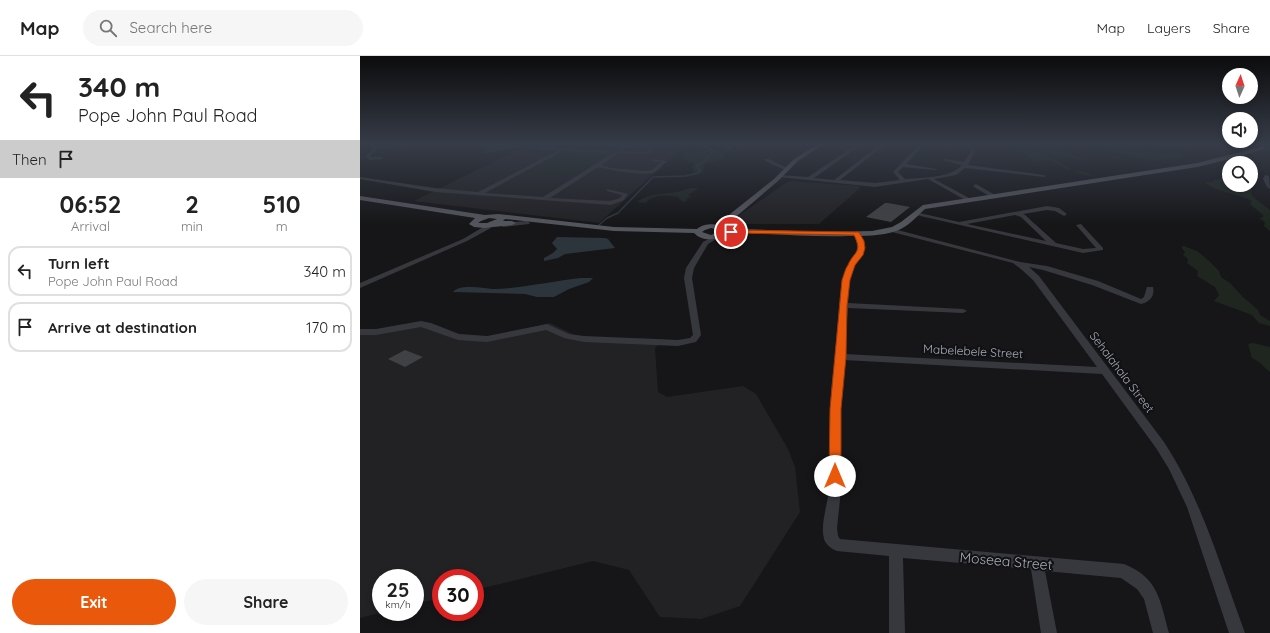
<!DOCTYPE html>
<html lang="en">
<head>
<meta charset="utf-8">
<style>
  :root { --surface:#fff; --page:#f6f6f6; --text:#222; --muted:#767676; --line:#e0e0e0; --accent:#ea580c }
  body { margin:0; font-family:Quicksand,sans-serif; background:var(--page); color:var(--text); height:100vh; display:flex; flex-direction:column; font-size:15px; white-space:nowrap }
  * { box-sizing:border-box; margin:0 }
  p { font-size:13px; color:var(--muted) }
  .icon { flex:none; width:22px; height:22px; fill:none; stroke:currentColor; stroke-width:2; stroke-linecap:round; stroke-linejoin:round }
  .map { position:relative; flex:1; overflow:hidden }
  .drawer { display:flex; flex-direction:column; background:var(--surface); width:360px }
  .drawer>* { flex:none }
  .banner { background:#fff; color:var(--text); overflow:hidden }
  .needle { width:26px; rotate:3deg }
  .buttons { position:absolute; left:862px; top:12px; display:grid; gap:8px }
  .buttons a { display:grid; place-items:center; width:36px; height:36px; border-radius:50%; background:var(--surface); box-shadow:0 2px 6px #0003; font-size:20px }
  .speed { position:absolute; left:12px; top:513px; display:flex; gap:8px; font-size:20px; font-weight:700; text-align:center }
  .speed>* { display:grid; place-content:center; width:52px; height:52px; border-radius:50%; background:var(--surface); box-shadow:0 2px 6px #0003; line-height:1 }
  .speed small { font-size:10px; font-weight:400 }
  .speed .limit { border:6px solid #d22; background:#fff; color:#111 }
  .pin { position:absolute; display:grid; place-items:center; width:34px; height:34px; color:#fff; margin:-17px; border:2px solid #fff; border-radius:50%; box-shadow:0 1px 4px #0007 }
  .me { position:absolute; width:44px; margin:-22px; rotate:0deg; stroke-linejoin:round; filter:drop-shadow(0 0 3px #0008) }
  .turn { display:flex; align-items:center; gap:14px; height:84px; padding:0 12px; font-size:18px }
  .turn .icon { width:52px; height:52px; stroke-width:2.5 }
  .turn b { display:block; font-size:28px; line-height:34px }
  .then { display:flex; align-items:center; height:38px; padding:0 12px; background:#0003; gap:8px; font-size:15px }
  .eta { display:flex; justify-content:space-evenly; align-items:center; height:68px; text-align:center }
  .eta b { font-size:24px; font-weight:700; line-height:28px }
  .action { display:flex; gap:8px; margin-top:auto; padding:8px 12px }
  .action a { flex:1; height:46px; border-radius:24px; background:var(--accent); color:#fff; font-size:16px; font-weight:700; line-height:46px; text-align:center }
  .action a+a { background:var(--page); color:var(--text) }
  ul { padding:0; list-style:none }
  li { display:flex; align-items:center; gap:12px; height:50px; margin:0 8px 6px; padding:0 4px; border:2px solid var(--line); border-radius:12px }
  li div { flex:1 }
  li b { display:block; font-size:15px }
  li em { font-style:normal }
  header { display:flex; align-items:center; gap:24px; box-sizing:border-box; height:56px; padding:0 20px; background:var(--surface); border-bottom:1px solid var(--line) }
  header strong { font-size:19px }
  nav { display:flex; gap:22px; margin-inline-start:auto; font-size:14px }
  .search { width:280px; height:36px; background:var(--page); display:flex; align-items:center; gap:10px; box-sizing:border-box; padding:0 14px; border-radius:22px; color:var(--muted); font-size:15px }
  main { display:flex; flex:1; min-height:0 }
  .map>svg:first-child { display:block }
  .built { fill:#222225 }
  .green { fill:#1e261f }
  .water { fill:#2c353c }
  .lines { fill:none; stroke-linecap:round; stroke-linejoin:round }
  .stream { stroke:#2c353c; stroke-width:1.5 }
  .building { fill:#404145 }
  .minor { fill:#37383d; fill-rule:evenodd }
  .major { fill:#53555c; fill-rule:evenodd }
  .route { fill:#ea580c; stroke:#983908 }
  .labels { text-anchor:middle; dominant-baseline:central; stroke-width:4; stroke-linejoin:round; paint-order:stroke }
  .street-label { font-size:12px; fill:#a8adb8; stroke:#111113 }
  .near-street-label { font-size:14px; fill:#a8adb8; stroke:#111113 }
</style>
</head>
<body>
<header>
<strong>Map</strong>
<div class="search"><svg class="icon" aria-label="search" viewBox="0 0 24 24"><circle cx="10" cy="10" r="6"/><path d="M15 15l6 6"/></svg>Search here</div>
<nav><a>Map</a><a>Layers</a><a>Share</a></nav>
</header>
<main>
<section class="drawer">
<div class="banner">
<div class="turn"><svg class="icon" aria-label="left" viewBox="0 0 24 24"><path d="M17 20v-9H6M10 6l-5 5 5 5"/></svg><div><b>340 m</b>Pope John Paul Road</div></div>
<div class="then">Then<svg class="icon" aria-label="arrive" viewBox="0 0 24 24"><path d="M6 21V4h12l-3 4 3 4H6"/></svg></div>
</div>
<div class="eta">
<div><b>06:52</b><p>Arrival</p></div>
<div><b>2</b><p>min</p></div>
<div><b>510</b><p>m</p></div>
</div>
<ul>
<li><svg class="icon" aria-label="left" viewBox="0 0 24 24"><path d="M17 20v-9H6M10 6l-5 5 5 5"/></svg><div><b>Turn left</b><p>Pope John Paul Road</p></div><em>340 m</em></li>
<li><svg class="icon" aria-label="arrive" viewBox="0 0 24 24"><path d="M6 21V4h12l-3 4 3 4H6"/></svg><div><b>Arrive at destination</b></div><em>170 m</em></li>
</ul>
<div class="action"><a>Exit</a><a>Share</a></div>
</section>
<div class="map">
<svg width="910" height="577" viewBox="0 0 910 577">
  <rect width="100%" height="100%" fill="#161618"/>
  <path class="built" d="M170 88H327L239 167 54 145Z
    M432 125 499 130 500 132 459 168H378L371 165 427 126Z
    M66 266 100 280 128 282 190 267 219 281 305 283 295 292 298 336 307 341 383 330 396 338 428 393 435 411 440 456 380 550 341 563 300 561 269 514 233 505 115 534V522H81V542L55 548V522H21V556H24L0 562V274L17 275Z"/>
  <path class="green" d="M636 88H679L735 106 698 99 667 92 686 98 712 114 727 117 731 120H729L707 113 690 104 674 105 663 97Z
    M711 88H738L766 94 819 98 825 101 819 103 788 105 767 99Z
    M354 93 365 97 364 102 345 108 342 117 337 119H331L334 116 332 111 334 108 327 105 323 100 324 98Z
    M203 98 246 100 215 119 167 116Z
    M869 121V129H885L892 134 891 137 893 141 910 154V175L904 170 905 166 899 162 903 161V159L890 148 892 145C877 137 857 137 844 126H852L855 124Z
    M330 132H339L328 139 332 140 327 143 326 146 321 145 318 141C308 140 296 136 285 147L277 146C293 134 313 140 330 132Z
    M824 190 837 195 848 204 859 215 861 221 870 227 882 240 898 254 900 259 910 265V270L899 267 892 259 854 245 859 239 855 231 837 220 838 215 827 207 828 203 823 199 825 196 821 191Z
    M893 287 910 291V316C902 310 902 307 892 302L888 288Z"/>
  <path class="water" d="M117 88H164L151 93 126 97 123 96 130 94 124 93Z
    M197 181 245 182 248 183 255 192 205 198 198 202 184 205V202L193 197 197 193 192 187Z
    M221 222H233L229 226 209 233 194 241H177L165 238 93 236C100 227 125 233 135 233 162 232 194 225 221 222Z"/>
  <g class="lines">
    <path class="stream" d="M152 91 179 93
      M239 169 247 162 258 157 293 121 325 120 338 117 340 114 336 110 344 106 353 95 341 88"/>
  </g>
  <path class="building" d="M525 147H528L550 151 531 166 506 161Z
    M45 294 63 301 45 311 28 303Z"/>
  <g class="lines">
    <path class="minor" d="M8 88H14L18 91 63 88 18 93 10 100 11 101H21L23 103 9 104 6 100 14 92Z
      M186 88H192L186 92 257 95 262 91 211 88 287 89 292 91 293 94 288 98 259 97 241 109 251 112 287 115 292 114 301 106 292 105V103L307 105C304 108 299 113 295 116 286 121 249 114 238 111L190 142 250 145 260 142 262 139 247 135V133L268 138 264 144 251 149 75 136 0 123V121L75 132 118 136 197 95 179 94V92ZM267 91H286L289 94 287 96 262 95ZM203 95 253 97 183 141 125 137Z
      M365 88H369V90L373 93 371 94 365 92Z
      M374 88H378L379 90 376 91Z
      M497 88H502L454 122 474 124 521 88H526L480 124 515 127 540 124 533 116 560 88H565L546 108 577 113 575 114 543 111 538 116 545 123C564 121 589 123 602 109L582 104 584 103 604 106 612 94 602 88H608L616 93 608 109 684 119 686 120 684 121 605 112 596 119 574 123 609 142 610 143 607 145 568 123 515 131 419 121 417 120 419 119 448 121Z
      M587 88H591L588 91 586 90Z
      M780 88H851L812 91Z
      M902 91 910 92V94L902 93Z
      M405 103H409L429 113 425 114 405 105Z
      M905 119 909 120 910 133 907 131 903 123Z
      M616 128 635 139 636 140 631 141 614 131 613 130Z
      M687 150 699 152 707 158 704 160 695 155 687 154 663 158 665 159 696 187 723 193 736 192 716 169 721 168 743 192V194L723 197 552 158 555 156 599 166ZM655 159 661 161 686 185 607 168Z
      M167 165 170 167 169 168 143 171 140 169 143 167Z
      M130 167 135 168 129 173 107 185 0 232V227L103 183Z
      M530 172 660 206 687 210 738 225 781 243 784 241 787 231H793C795 240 790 246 781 248L732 229 683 214 669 211 679 220 804 386C842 444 861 512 885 577H869L827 451 809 413 796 392 742 318 484 304 480 353 481 434 477 472 478 480 480 483 764 508C799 522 800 545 809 577H793L784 543 777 533 761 522 685 515 697 577H681L671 513 543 502 545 577H529V500L477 495C472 493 466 489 464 483 460 467 468 449 469 432 470 406 469 380 470 354 471 327 475 301 477 275 479 258 479 241 482 225 486 205 505 199 493 178L494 177 499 178C511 199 493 205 490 224 488 232 489 240 488 247L603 253 607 255 603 257 488 252 484 298 737 311 673 224 662 214 653 207 528 175 527 174Z
      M358 178 360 179V181L348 188 334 212 332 222 341 279 336 286 318 290 224 286 204 282 186 274 127 286 98 284 61 271 16 279H0V273H16L61 265 71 267 99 278 127 280 187 268 209 278 224 280 318 284 330 282 333 279 324 222 326 212 343 186Z"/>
    <path class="major" d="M458 88H464L438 105 418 125 371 165 367 172 368 175 381 173 467 176 512 175 532 171 541 166 563 149 837 107 904 90 907 92 874 102 837 111 565 153C556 161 548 171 536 175 521 180 504 180 488 180 453 181 418 178 384 177 368 177 347 191 334 177L254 175 145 163 143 165H152L156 167 152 169 124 172 114 171 109 168 115 162 0 144V140L125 159 138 158 254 171 337 173C344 167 353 168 361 169L365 162 414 123 434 103ZM129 162 137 163 127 167H118L121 165ZM351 172 360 174V175L351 179 342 176 345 174Z"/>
  </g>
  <linearGradient id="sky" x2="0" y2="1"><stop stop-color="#0c0c0d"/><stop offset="0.52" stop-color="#363c48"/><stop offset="1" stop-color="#363c48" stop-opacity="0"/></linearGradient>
  <rect width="910" height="169" fill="url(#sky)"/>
  <path class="route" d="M371 174 496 176H499L504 185 505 192 503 199 495 209 490 224 487 250 486 301 481 353V420L479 424 475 425 471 424 469 420 470 353 482 224C484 219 485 213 488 209 494 195 503 197 494 179L369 177 368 176Z"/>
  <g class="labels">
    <g class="street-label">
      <text transform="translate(613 295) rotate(3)">Mabelebele Street</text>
      <text transform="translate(762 316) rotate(53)">Sehalahala Street</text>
    </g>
    <g class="near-street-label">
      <text transform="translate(646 505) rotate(5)">Moseea Street</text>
    </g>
  </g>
</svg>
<div class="buttons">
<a><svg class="needle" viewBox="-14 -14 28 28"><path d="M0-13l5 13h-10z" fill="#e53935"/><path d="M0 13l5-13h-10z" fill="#767676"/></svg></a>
<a><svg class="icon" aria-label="sound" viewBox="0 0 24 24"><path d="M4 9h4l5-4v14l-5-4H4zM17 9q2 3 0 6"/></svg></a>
<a><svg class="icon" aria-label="search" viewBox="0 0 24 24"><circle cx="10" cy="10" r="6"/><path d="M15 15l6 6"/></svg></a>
</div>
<div class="speed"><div>25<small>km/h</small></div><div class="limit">30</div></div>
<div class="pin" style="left:371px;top:176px;background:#d93025"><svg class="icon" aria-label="arrive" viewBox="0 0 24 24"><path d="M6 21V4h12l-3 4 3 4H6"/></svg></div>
<svg class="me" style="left:475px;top:420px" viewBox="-20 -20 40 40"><circle r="19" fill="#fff"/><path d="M0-13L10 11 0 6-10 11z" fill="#ea580c"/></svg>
</div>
</main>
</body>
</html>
